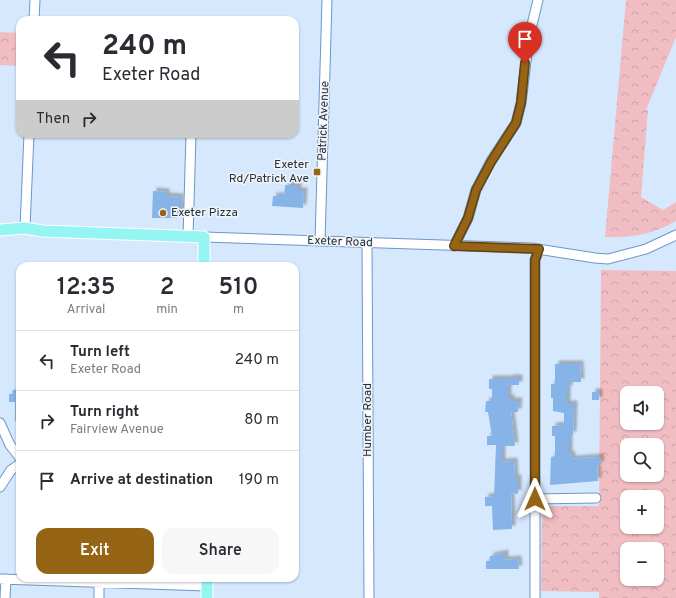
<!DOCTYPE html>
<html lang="en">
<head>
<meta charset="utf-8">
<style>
  :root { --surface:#fff; --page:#f7f7f7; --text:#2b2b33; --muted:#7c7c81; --line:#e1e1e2; --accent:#956415 }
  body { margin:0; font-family:Overpass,sans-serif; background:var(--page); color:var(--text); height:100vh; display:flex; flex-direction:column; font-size:15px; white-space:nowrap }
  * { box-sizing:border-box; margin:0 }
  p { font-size:13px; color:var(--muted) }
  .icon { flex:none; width:22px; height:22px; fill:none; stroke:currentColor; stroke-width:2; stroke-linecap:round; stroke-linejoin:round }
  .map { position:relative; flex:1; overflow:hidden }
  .panel { position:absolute; left:16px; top:262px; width:283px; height:320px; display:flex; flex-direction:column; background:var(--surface); border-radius:12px; box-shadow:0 1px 3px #0004 }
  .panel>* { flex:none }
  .top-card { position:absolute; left:16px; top:16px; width:283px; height:122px; border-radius:12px; box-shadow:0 1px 3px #0004; background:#fff; color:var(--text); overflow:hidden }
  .tools { position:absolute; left:620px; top:386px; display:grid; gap:8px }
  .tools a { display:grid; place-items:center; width:44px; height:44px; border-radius:8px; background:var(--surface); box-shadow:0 1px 3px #0004; font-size:20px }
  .pin { position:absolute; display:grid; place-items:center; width:34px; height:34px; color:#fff; margin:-41px -17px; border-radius:50% 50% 50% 0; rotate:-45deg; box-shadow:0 0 4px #0007 }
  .pin .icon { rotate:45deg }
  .me { position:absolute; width:44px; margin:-22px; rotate:0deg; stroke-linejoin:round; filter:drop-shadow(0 0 3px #0008) }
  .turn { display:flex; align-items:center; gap:14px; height:84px; padding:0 20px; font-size:18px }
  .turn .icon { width:52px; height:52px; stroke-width:2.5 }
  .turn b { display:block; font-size:28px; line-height:34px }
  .then { display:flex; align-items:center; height:38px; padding:0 20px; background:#0003; gap:8px; font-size:15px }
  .eta { display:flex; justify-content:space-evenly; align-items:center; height:68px; text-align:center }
  .eta b { font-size:24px; font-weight:600; line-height:28px }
  .primary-button { display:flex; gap:8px; margin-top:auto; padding:8px 20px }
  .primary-button a { flex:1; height:46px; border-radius:12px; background:var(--accent); color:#fff; font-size:16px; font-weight:600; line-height:46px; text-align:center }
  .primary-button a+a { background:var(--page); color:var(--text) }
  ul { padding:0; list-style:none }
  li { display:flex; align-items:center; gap:12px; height:60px; padding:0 20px; border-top:1px solid var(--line) }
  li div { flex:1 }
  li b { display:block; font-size:15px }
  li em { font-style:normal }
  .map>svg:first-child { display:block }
  .park { fill:url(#park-crowns); fill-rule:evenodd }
  .building { fill:#87b4e8; filter:url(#shadow) }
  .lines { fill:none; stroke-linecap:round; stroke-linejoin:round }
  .minor-casing { stroke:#6b97c9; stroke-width:11 }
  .major-casing { stroke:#fff; stroke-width:13 }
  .minor { stroke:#fff; stroke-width:9 }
  .major { stroke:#94f5f3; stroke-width:11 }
  .route-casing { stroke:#61410e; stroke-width:10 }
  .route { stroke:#956415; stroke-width:7 }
  .poi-dot { fill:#956415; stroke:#f3f3f3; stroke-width:1.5 }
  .labels { text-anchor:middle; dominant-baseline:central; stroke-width:3; stroke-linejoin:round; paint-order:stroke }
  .street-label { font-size:12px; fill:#203247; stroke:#f3f3f3 }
  .poi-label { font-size:12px; fill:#203247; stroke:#f3f3f3; text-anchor:end }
</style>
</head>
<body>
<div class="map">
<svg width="676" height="598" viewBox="0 0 676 598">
  <defs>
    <pattern id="park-crowns" width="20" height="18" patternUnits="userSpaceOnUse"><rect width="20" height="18" fill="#f0bdc2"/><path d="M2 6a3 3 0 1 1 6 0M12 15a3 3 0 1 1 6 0" fill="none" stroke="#cea3a8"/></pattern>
    <filter id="shadow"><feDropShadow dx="3.5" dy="-3.5" stdDeviation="1" flood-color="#0004"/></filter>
  </defs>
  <rect width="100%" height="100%" fill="#d6e8fe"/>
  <path class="park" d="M626 0H676V37L646 110H648L641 197 663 210 676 202V221C655 234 630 238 605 237Z
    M0 32 20 33V66L0 65Z
    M601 270 676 271V598H599V592L541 591 542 509 545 506H599ZM627 393H657V423H627ZM627 445H657V475H627ZM627 497H657V527H627ZM627 549H657V579H627Z"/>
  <path class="building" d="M285 185H298V191H304L303 208 272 206 273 196H281V193L285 194Z
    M153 191 166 192V196L180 197V215L177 218H152Z
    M555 364H580L581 382H569V389H567V404H574L573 435H569V454L572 455V459L600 457 601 464 597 466 598 481 550 485 551 457 555 456V436H552V426L564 425V413L553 411V398H551V384H555Z
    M509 378H519V385H508V398H511V401H519L518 412H511L515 446H502V462L514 461 515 478H518V494L511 493 512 529 493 530 492 506H485V497L494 496 496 445H487V436H492L488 412H485L486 401H492V389H489V379H509Z
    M13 390H20V421H15V402H9V394H13Z
    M592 392H599V400H592Z
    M505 553V560L518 559 519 569H486V561H490V556Z"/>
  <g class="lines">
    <defs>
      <path id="minor" d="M34 20 35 0
        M25 228 29 134
        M188 237 191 134
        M204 237 531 248 595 258 608 259 646 249 676 235
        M320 241 327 0
        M367 243 369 598
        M454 246 468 218 476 190 491 161 516 123 521 103 529 37 538 0
        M0 423 10 445 20 458
        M0 487 11 470 20 464
        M535 499 596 498
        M0 579 207 586
        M5 598 6 579
        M99 598V582
        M535 598V260L539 249"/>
      <path id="major" d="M0 230 25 228 42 231 204 237V266
        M207 578V598"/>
    </defs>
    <use href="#minor" class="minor-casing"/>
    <use href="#major" class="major-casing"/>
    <use href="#minor" class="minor"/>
    <use href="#major" class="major"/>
  </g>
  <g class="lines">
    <defs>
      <path id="route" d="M525 63 521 103 516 123 491 162 476 190 468 218 454 246 539 249 535 260V499"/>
    </defs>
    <use href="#route" class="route-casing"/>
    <use href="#route" class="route"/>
  </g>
  <g class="poi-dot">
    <rect x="313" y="168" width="8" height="8" rx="2"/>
    <circle cx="163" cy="213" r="4"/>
  </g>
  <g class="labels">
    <g class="street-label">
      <text transform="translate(324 121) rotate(-88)">Patrick Avenue</text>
      <text transform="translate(340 242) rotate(2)">Exeter Road</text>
      <text transform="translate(368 420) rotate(-90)">Humber Road</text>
    </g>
    <g class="poi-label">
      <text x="309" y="165">Exeter<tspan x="309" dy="14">Rd/Patrick Ave</tspan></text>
      <text x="171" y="213" text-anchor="start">Exeter Pizza</text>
    </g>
  </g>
</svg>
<div class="tools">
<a><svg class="icon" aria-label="sound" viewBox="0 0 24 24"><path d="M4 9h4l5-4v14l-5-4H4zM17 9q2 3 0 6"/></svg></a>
<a><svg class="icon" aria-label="search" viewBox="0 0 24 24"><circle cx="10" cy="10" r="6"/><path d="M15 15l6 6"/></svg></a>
<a>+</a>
<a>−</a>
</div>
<div class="pin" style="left:525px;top:63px;background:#d93025"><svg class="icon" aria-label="arrive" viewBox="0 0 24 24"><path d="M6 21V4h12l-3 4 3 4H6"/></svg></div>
<svg class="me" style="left:535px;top:499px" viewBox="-20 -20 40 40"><path d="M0-17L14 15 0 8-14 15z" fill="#956415" stroke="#fff" stroke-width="4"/></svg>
<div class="top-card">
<div class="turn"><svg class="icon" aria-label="left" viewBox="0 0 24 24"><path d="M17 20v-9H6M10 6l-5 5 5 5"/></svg><div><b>240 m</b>Exeter Road</div></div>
<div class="then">Then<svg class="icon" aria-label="right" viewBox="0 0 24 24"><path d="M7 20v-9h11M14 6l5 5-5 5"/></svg></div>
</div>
<section class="panel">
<div class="eta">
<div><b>12:35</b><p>Arrival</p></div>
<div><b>2</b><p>min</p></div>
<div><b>510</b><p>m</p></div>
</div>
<ul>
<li><svg class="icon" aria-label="left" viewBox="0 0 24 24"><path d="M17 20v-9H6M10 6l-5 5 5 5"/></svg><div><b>Turn left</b><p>Exeter Road</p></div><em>240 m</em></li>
<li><svg class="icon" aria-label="right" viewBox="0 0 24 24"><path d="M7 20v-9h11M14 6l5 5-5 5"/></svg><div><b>Turn right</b><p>Fairview Avenue</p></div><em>80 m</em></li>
<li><svg class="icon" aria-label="arrive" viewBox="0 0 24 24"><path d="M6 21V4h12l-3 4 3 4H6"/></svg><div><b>Arrive at destination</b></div><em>190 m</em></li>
</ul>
<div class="primary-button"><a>Exit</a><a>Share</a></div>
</section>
</div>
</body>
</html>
